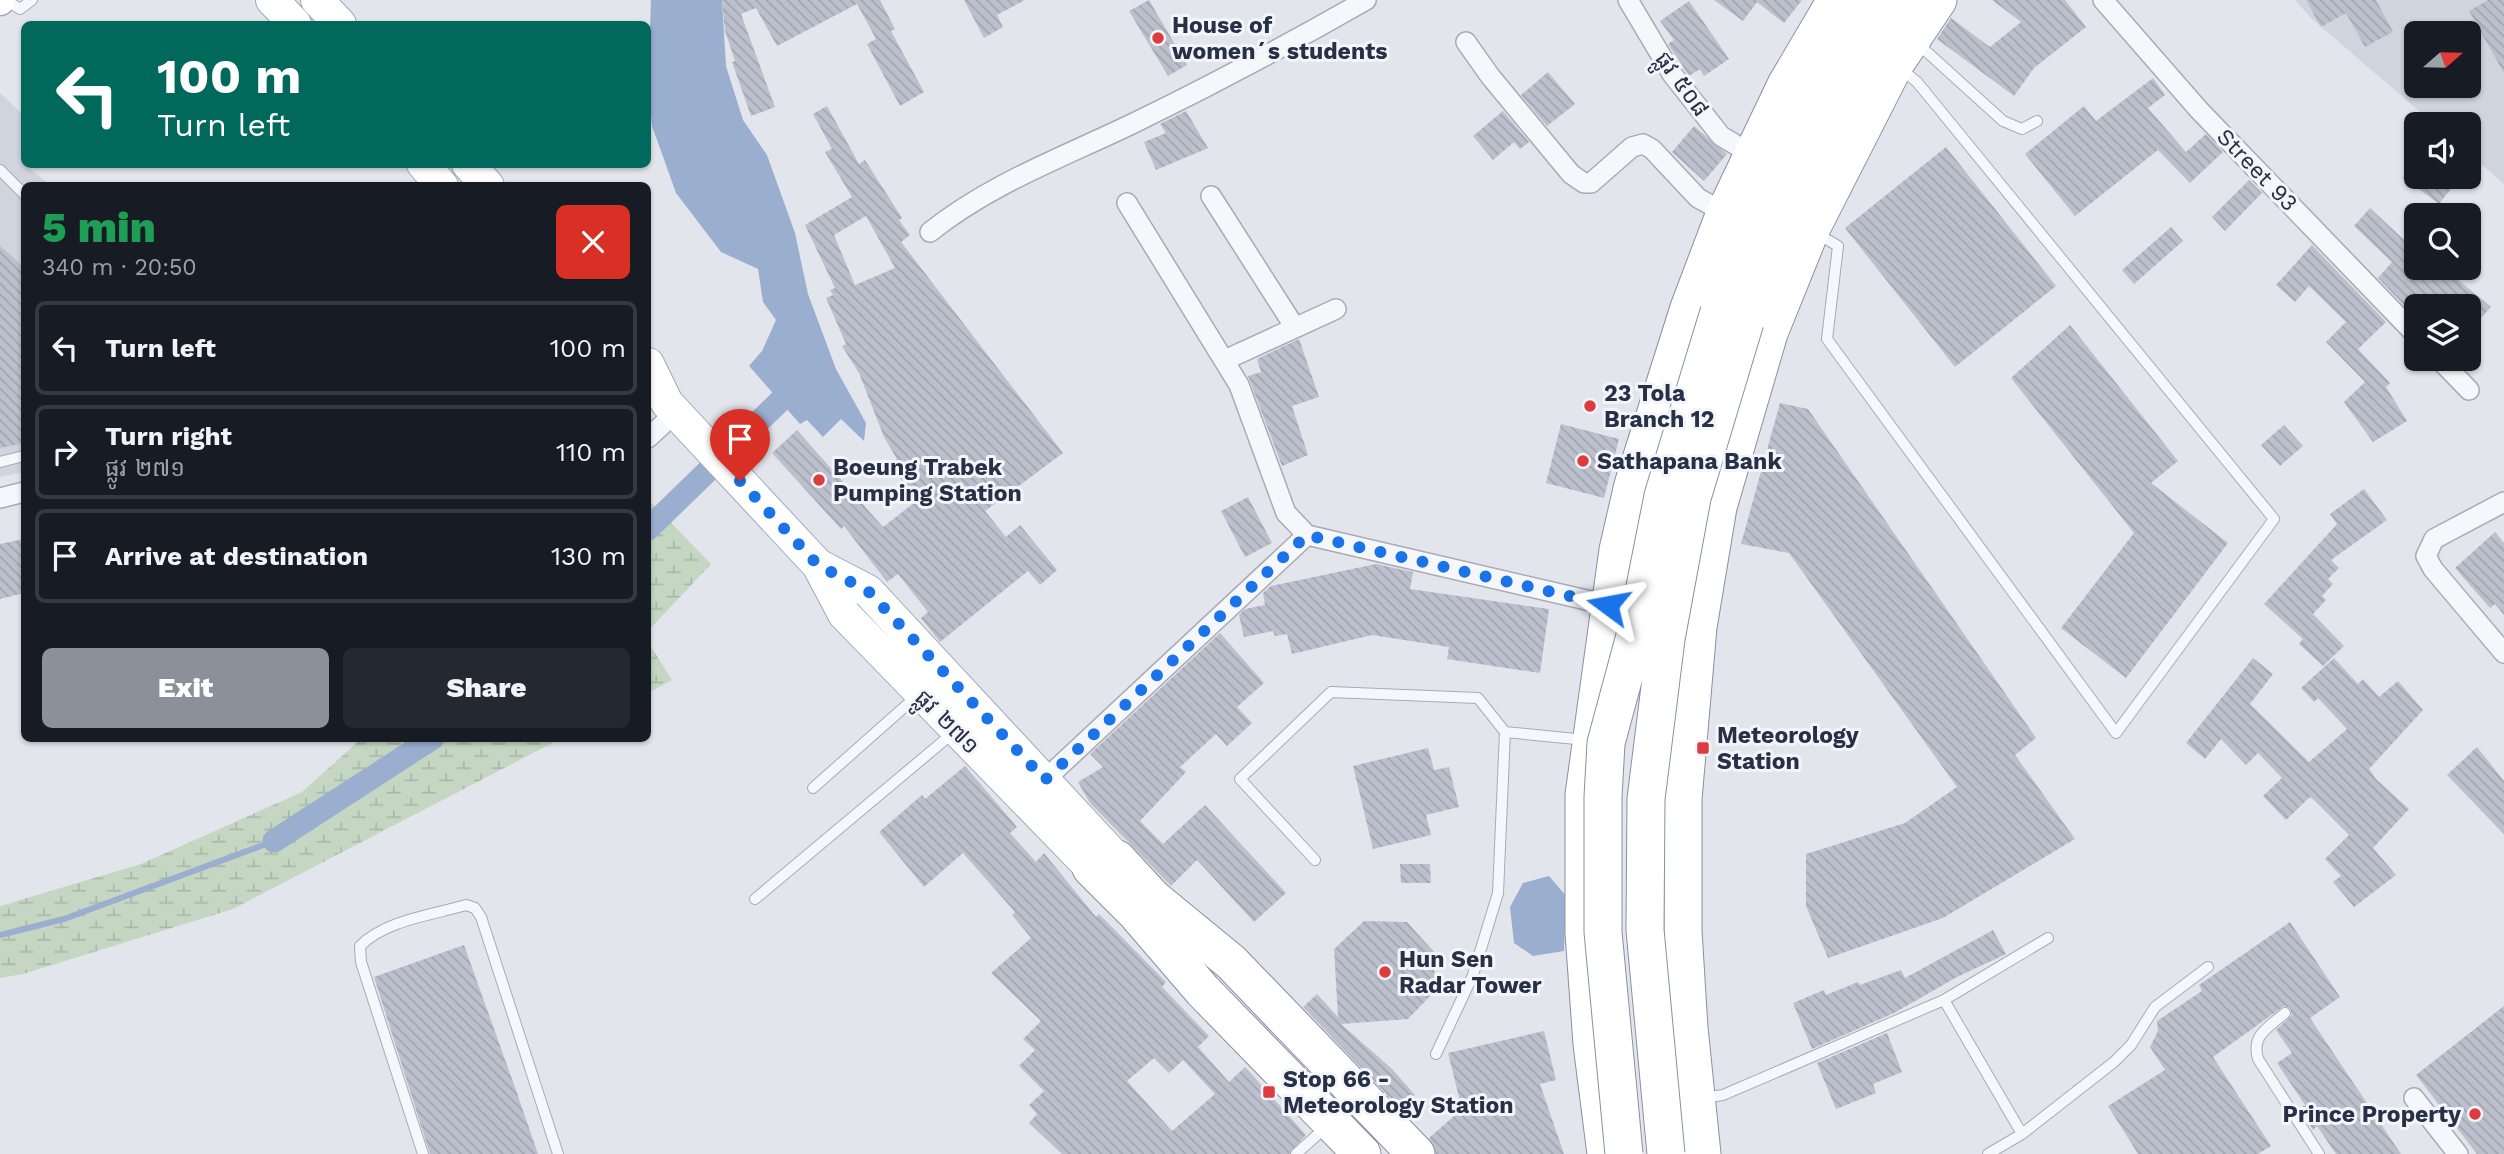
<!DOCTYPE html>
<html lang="en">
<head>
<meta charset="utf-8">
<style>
  :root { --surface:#171b24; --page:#242831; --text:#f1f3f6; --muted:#9ea1a6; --line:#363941; --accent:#8c9099 }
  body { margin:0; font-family:"Work Sans","Noto Sans Khmer",sans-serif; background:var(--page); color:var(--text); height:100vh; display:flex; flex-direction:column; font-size:26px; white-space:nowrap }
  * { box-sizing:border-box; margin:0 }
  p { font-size:23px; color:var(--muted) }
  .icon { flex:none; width:38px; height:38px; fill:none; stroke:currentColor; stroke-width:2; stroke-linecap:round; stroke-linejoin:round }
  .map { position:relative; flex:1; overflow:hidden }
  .details { position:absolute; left:21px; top:182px; width:630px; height:560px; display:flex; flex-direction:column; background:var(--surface); border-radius:10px; box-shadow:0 2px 5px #0004 }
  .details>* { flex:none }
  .hud { position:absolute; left:21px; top:21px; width:630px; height:147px; border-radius:10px; box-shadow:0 2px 5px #0004; background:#00695c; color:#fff; overflow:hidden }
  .needle { width:46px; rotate:70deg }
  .buttons { position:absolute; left:2404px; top:21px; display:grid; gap:14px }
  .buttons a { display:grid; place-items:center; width:77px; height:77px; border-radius:10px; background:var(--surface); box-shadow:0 2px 5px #0004; font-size:35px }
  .pin { position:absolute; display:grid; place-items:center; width:60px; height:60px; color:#fff; margin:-72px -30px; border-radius:50% 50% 50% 0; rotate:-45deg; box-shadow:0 0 7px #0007 }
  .pin .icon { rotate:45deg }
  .me { position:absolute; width:77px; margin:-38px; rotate:283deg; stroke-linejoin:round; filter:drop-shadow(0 0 5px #0008) }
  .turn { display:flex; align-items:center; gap:24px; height:147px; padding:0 21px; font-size:32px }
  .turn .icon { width:91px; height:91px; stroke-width:2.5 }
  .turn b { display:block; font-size:49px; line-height:60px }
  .round { display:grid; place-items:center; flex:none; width:74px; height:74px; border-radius:10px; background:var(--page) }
  .headline { display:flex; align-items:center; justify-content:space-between; height:119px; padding:0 21px }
  h1 { font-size:42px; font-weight:800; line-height:52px; color:#1e9e55 }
  .button { display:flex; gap:14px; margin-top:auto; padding:14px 21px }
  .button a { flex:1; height:80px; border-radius:10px; background:var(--accent); color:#fff; font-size:28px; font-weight:800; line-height:80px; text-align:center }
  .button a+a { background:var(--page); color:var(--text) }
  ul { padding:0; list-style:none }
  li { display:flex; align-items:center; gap:21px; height:94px; margin:0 14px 10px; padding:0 7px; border:4px solid var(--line); border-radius:10px }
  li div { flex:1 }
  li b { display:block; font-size:26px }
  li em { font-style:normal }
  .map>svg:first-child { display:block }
  .built { fill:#d0d4df; fill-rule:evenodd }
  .wetland { fill:url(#wetland-marsh) }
  .water { fill:#9aaed0 }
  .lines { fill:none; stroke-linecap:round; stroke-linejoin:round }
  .stream { stroke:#9aaed0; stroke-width:6 }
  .canal { stroke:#9aaed0; stroke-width:23 }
  .building { fill:url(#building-back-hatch); fill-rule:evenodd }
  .lane-casing { stroke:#a7abb7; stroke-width:12 }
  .street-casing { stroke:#a7abb7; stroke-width:22 }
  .secondary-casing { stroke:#a7abb7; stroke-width:31 }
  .primary-casing { stroke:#a0a7ba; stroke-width:34 }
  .highway-casing { stroke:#8890a5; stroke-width:39 }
  .lane { stroke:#f6f7fa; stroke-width:10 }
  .street { stroke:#f6f7fa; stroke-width:19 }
  .secondary { stroke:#fff; stroke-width:28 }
  .primary { stroke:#fff; stroke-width:32 }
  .highway { stroke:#fff; stroke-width:37 }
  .highway-bridge-casing { stroke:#8890a5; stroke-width:39; stroke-linecap:butt }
  .highway-bridge { stroke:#fff; stroke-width:37 }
  .route { stroke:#1a73e8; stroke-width:12; stroke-dasharray:0 21.6 }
  .poi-dot { fill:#de3b3f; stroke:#f3f5f9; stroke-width:2.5 }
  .labels { text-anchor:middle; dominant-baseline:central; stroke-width:6; stroke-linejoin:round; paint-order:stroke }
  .poi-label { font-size:23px; font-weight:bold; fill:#283047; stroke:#f3f5f9; text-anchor:start }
  .street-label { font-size:23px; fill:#283047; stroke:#f3f5f9 }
</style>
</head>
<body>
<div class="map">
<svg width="2504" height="1154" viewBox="0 0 2504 1154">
  <defs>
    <pattern id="wetland-marsh" width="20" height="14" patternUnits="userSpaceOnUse" patternTransform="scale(1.75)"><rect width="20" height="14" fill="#c5d7c3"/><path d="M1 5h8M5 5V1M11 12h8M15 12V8" fill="none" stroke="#a9b9a9"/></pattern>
    <pattern id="building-back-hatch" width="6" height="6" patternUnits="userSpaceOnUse" patternTransform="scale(1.75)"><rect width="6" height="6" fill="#bcc0cd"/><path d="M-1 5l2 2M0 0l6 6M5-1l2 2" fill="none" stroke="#a2a5b1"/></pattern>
  </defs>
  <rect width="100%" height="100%" fill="#e3e5ec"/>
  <path class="built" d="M2295 0H2504V184L2469 154V124H2434L2311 18ZM2417 33H2469V86H2417Z
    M0 93 24 116V164L50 185 24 186V472L0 477Z"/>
  <path class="wetland" d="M648 499 711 564 648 631Z
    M648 642 672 680 648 693Z
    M362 738 560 739 233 909 23 974 0 978V906L141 864 302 792Z"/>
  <path class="water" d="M651 0H722L726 66 743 120 767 155 795 233 808 294 836 369 866 423 864 441 841 419 823 437 807 420 800 424 749 366 762 351 776 320 763 302 758 269 721 252 676 193 652 126 648 81Z
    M1549 876 1566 896 1564 951 1533 956 1514 943 1510 907 1523 883Z"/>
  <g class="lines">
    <path class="stream" d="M0 935 64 919 274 841"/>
    <path class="canal" d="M648 529 780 401
      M274 841 433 738"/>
  </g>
  <path class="building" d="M722 0H880L895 29 891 31 924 92 900 106 867 44 876 39 857 4 777 46 756 8 741 14 775 107 751 116 732 62 735 61 725 31Z
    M964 0H1025L997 15 1003 27 984 38Z
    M1149 0 1187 65 1168 76 1129 11Z
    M1714 0H1802L1784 23 1757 2 1743 21Z
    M1992 0H2065L2086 27 2034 68 2014 96 1937 39 1951 18 1990 47 2021 22Z
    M2306 0H2376L2393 32 2365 47 2346 13 2321 27Z
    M2488 0H2504V73L2469 11Z
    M1689 1 1729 59 1704 76 1700 69 1689 76 1668 44 1674 40 1660 21Z
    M1548 72 1575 104 1547 126 1521 95Z
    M2153 78 2165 95 2148 108 2186 152 2206 134 2223 152 2190 183 2158 150 2075 216 2025 154 2084 106 2096 121Z
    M827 106 859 164 865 160 902 218 899 220 910 235 901 242 1063 453 985 511 1006 537 1020 525 1057 570 1040 585 1028 571 940 642 921 618 928 612 898 574 887 582 844 526 841 529 772 453 797 430 883 527 919 499 898 476 892 463 897 459 884 437 859 373 842 346 846 344 826 298 833 295 830 290 835 288 805 225 852 197 825 152 832 149 813 114ZM866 216 895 268 855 285 834 235Z
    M1186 111 1208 148 1156 170 1144 142 1166 133 1160 124Z
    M1503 111 1529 142 1520 149 1514 142 1493 160 1473 136Z
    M1694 126 1727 154 1704 181 1672 152Z
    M1946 147 2056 286 1955 367 1845 228Z
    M2402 177H2460L2439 204Z
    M2249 180 2262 193 2225 231 2212 217Z
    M2370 208 2417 252V268H2440L2449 275 2450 273 2491 307 2469 331V306H2413L2407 301 2404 305 2378 278 2392 262 2354 226Z
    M2171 227 2183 241 2134 284 2122 270Z
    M2312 245 2386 322 2358 349 2390 383 2386 387 2407 421 2373 442 2344 402 2365 382 2326 342 2346 322 2309 286 2295 302 2276 285Z
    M0 246 24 267V443L0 448Z
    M2070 325 2178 461 2151 483 2228 543 2126 678 2061 628 2134 533 2011 378Z
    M1299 339 1319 397 1292 406 1308 455 1282 466 1248 376 1261 372 1257 359Z
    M1780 403 1808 409 2036 738 2015 755 2075 839 1943 918 1828 958 1806 906V854L1905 823 1957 787 1789 553 1741 544Z
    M1561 424 1619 439 1604 498 1546 483Z
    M2284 425 2303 446 2280 466 2261 445Z
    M2364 489 2387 520 2331 560 2339 568 2328 579 2333 584 2322 596 2326 600 2313 614 2344 646 2323 666 2299 644 2303 639 2264 604 2337 524 2330 514Z
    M1248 497 1272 543 1245 557 1221 511Z
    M2495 532 2504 543V615L2495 604 2490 608 2455 568Z
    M24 539V593L0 599V544Z
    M1376 564 1413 572 1410 589 1549 609 1540 673 1447 659 1449 647 1372 635 1292 654 1287 634 1275 636 1273 631 1244 637 1239 615 1245 609 1265 605 1263 593 1271 586Z
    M1220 633 1264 683 1237 707 1252 723 1227 746 1216 734 1180 767 1186 772 1140 821 1163 844 1205 805 1286 893 1254 922 1197 860 1171 886 1090 803 1078 782 1103 767 1090 754Z
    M2253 658 2273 674 2250 704 2309 762 2347 729 2318 698 2314 702 2301 688 2334 658 2358 684 2363 679 2379 697 2398 681 2423 710 2369 769 2376 779 2409 809 2373 848 2396 875 2354 907 2333 882 2341 876 2325 859 2349 835 2314 800 2310 797 2286 820 2263 796 2282 778 2258 753 2246 765 2221 739 2205 759 2186 743Z
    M2477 747 2504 781V834L2447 775Z
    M1428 748 1434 770 1449 767 1459 807 1426 815 1431 835 1373 849 1353 766Z
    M965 766 1017 827 1010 833 1036 862 1044 853 1096 917 1099 914 1166 982 1162 987 1209 1036 1198 1047 1229 1082 1245 1067 1306 1135 1289 1154H1062L1029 1123 1037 1114 1029 1105 1044 1091 1019 1066 1035 1050 1023 1039 1041 1021 991 973 1031 938 1012 915 1015 912 963 853 924 887 879 832 922 795 925 799ZM1154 1058 1169 1073 1183 1060 1215 1094 1172 1131 1127 1081Z
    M1400 864H1430L1431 883H1401Z
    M1364 921 1407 922 1434 952 1435 991 1408 1019 1341 1024 1392 1069 1415 1095 1401 1109 1303 1007 1317 994 1338 1017 1334 949Z
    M2290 922 2340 997 2310 1018 2401 1154H2336L2317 1126 2313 1130 2299 1109 2305 1105 2277 1063 2292 1053 2276 1030 2292 1015 2290 1008 2284 1006 2213 1057 2271 1146 2258 1154H2138L2108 1106 2165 1070 2150 1047 2158 1031 2157 1021 2202 991 2199 985Z
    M1993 930 2006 954 1957 977 1894 1013 1812 1049 1793 1003 1824 990 1826 995 1858 982 1860 985 1901 970 1905 978Z
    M464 945 517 1093 538 1154H430L374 977Z
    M2504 1006V1154H2477L2416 1075Z
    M1544 1031 1556 1080 1540 1084 1564 1154H1436L1429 1138 1462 1109 1448 1053Z
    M1887 1033 1902 1072 1873 1084 1876 1093 1836 1109 1817 1063Z"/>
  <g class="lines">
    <defs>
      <path id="lane" d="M6 0 20 9 32 0
        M1917 43 2003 121 2022 129 2037 121
        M0 170 24 194
        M1816 233 1838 246 1827 339 2116 733 2274 519 1917 82 1901 69
        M0 462 24 456
        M813 788 918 695
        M1315 860 1240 779 1331 692 1478 698 1505 732
        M755 899 953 733
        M1944 1000 2022 1134
        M2285 1013C2268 1028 2251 1035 2258 1059L2319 1154
        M1436 1054 1473 975 1498 893 1505 732 1586 740
        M1703 1098 1723 1095 1944 1000 2048 938
        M423 1154 361 962 360 946C386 920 432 915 466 905L475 908 481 917 558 1154
        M1296 1154 1326 1127
        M1988 1154 2022 1134 2114 1062 2131 1045 2155 1007 2208 967"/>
      <path id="street" d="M1628 0 1672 74 1721 136 1751 154
        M2103 0 2199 110 2417 336
        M1466 42 1490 76 1571 174 1584 183H1591L1632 147 1643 144 1652 149 1698 198 1725 213
        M1211 196 1294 326
        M1127 203 1239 385 1286 513 1307 535
        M930 232C991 183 1066 156 1136 122 1214 84 1291 43 1366 0
        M2439 359 2469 390
        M1225 360 1336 309
        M648 438 675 413
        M0 498 24 492
        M2504 502 2434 539 2426 556 2433 569 2504 653
        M1037 787 1307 535 1608 605
        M2414 1098 2458 1154"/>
      <path id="secondary" d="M0 1 1 0"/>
      <path id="primary" d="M272 0 295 24
        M317 0 340 24
        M423 164 442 186
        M468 164 488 186
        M648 364 667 403 818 565 844 614 1091 868
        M818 565 868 591 1117 859"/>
      <path id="highway" d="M1719 312C1762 205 1805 96 1870 0
        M1745 322C1791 211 1837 100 1906 0
        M1117 859 1153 898 1231 962 1416 1154
        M1091 868 1136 913 1203 991 1362 1154
        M1606 1154 1592 1044 1584 933V795L1618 550 1633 485 1689 308 1725 213 1786 85 1836 0
        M1702 1154 1689 1028 1683 931V799L1698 627 1718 507 1769 333 1811 229 1895 64 1938 0"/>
    </defs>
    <use href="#lane" class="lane-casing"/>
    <use href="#street" class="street-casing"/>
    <use href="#secondary" class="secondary-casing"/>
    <use href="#primary" class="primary-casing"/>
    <use href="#highway" class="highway-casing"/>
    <use href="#lane" class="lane"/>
    <use href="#street" class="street"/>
    <use href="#secondary" class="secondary"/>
    <use href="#primary" class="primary"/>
    <use href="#highway" class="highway"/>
    <defs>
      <path id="highway-bridge" d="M1624 1154 1603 932V797L1606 743 1636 632 1663 496 1719 312
        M1666 1154 1645 930 1646 799 1666 639 1692 498 1745 322"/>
    </defs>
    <use href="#highway-bridge" class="highway-bridge-casing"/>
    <use href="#highway-bridge" class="highway-bridge"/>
  </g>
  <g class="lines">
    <path class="route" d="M740 481 818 565 868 591 1045 780 1307 535 1608 605"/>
  </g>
  <g class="poi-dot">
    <circle cx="1158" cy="38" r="7"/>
    <circle cx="1590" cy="406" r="7"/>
    <circle cx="1583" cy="461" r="7"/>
    <circle cx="819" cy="480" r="7"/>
    <rect x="1696" y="741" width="14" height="14" rx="3.5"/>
    <circle cx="1385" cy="972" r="7"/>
    <rect x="1262" y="1085" width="14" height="14" rx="3.5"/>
    <circle cx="2475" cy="1114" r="7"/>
  </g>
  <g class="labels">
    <g class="poi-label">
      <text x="1172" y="25">House of<tspan x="1172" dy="26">women´s students</tspan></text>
      <text x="1604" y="393">23 Tola<tspan x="1604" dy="26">Branch 12</tspan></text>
      <text x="1597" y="461">Sathapana Bank</text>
      <text x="833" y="467">Boeung Trabek<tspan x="833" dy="26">Pumping Station</tspan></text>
      <text x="1717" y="735">Meteorology<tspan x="1717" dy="26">Station</tspan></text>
      <text x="1399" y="959">Hun Sen<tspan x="1399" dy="26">Radar Tower</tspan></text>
      <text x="1283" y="1079">Stop 66 -<tspan x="1283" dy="26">Meteorology Station</tspan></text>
      <text x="2461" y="1114" text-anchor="end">Prince Property</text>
    </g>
    <g class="street-label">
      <text transform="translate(1682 84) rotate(54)">ផ្លូវ ៥០៨</text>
      <text transform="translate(2257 170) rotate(46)">Street 93</text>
      <text transform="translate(947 722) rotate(45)">ផ្លូវ ២៧១</text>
    </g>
  </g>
</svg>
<div class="buttons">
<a><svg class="needle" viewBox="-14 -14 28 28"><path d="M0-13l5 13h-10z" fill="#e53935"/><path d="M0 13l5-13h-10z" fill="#9ea1a6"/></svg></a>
<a><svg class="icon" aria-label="sound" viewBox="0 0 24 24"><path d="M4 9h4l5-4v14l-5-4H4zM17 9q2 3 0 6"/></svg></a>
<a><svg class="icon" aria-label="search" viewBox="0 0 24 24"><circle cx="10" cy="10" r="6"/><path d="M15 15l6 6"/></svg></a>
<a><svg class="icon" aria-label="layers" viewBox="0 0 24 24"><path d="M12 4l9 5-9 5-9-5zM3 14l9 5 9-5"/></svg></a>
</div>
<div class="pin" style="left:740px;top:481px;background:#d93025"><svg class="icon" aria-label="arrive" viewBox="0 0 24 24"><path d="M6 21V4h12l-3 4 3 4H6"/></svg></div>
<svg class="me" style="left:1608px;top:605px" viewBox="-20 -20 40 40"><path d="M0-17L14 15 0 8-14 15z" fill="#1a73e8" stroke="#fff" stroke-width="4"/></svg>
<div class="hud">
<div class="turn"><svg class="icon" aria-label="left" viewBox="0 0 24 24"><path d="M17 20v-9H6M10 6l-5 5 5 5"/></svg><div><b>100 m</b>Turn left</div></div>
</div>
<section class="details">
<div class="headline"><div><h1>5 min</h1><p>340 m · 20:50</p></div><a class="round" style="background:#d93025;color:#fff"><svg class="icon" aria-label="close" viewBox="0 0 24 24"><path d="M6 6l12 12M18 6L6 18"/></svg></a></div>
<ul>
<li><svg class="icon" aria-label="left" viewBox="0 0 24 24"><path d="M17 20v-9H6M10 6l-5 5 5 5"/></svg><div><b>Turn left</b></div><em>100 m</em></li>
<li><svg class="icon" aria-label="right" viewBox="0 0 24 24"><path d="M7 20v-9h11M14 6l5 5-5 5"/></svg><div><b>Turn right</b><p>ផ្លូវ ២៧១</p></div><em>110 m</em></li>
<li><svg class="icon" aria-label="arrive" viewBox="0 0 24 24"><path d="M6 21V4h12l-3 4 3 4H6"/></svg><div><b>Arrive at destination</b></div><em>130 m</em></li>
</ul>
<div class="button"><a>Exit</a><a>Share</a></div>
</section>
</div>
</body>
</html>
